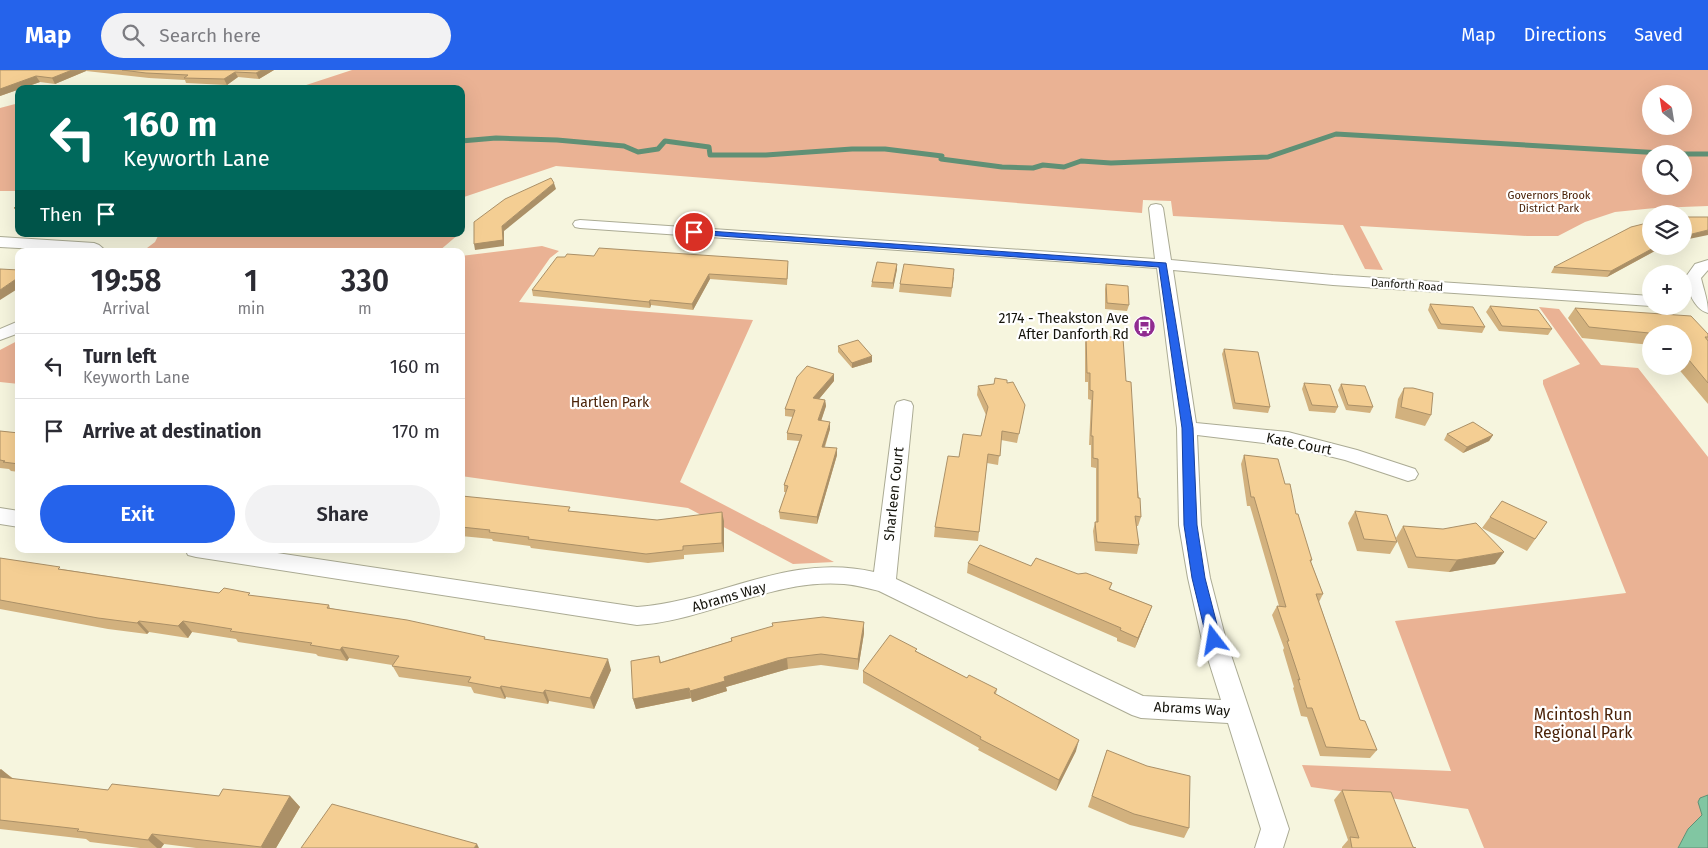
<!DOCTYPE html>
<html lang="en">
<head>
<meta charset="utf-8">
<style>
  :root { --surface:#fff; --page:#f2f2f3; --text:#2b2b33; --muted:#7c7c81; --line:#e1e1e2; --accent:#2563eb }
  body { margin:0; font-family:"Fira Sans",sans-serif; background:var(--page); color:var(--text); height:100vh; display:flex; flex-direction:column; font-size:19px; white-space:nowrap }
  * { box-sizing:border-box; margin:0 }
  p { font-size:16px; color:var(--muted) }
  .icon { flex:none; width:28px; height:28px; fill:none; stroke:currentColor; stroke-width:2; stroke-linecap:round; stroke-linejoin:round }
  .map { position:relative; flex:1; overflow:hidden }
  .sheet { position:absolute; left:15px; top:178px; width:450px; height:305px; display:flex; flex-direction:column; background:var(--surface); border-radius:10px; box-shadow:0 5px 20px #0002 }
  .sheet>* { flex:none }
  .top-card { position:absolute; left:15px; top:15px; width:450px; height:152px; border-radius:10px; box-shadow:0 5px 20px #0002; background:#00695c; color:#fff; overflow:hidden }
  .needle { width:32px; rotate:330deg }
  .fabs { position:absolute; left:1642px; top:15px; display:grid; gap:10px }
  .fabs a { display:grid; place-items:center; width:50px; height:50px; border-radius:50%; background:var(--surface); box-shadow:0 5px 20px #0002; font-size:25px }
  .pin { position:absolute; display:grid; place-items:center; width:42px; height:42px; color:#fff; margin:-21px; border:2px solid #fff; border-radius:50%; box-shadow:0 1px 5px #0007 }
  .me { position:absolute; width:55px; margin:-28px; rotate:346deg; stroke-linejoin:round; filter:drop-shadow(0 0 4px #0008) }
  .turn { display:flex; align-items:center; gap:18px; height:105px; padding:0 25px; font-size:22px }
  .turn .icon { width:65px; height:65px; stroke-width:2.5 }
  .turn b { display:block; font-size:35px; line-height:42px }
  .then { display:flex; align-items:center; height:48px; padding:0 25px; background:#0003; gap:10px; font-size:19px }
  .eta { display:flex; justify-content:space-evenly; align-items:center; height:85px; text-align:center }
  .eta b { font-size:30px; font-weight:600; line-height:35px }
  .action { display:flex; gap:10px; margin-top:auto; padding:10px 25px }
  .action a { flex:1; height:58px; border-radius:30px; background:var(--accent); color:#fff; font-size:20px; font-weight:600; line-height:58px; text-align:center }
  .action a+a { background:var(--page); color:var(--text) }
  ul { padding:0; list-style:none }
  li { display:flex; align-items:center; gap:15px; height:65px; padding:0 25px; border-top:1px solid var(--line) }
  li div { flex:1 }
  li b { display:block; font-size:19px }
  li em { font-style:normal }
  header { display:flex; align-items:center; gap:30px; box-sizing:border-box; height:70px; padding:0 25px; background:var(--accent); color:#fff }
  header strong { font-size:24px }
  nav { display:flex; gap:28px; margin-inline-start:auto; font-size:18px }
  .search { width:350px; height:45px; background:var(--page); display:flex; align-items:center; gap:12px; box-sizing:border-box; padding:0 18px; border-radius:28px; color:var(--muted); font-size:19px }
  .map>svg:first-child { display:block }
  .green { fill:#eab294; fill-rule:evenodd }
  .water { fill:#81c6a2; stroke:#609075 }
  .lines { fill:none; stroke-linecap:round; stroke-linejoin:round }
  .stream { stroke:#609075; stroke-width:5 }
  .minor-casing { stroke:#abab94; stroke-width:2 }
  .minor { fill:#fff; fill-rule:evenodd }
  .wall { fill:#d2b17e }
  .shaded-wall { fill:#ab9067 }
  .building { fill:#f4ce93; stroke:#ab9067 }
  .route { fill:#2563eb; stroke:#184099 }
  .labels { text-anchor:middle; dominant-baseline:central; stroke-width:4.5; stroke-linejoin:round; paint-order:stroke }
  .far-park-label { font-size:11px; fill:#4b2309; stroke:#fff }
  .far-street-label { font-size:11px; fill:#14130b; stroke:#fff }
  .poi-label { font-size:14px; fill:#14130b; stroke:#fff; text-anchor:end }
  .park-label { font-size:14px; fill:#4b2309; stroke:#fff }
  .street-label { font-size:14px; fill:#14130b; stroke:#fff }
  .near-park-label { font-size:16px; fill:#4b2309; stroke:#fff }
</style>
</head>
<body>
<header>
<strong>Map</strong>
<div class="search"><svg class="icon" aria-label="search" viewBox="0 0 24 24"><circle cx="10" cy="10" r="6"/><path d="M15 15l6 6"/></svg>Search here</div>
<nav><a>Map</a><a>Directions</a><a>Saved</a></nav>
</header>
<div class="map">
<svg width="1708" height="778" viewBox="0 0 1708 778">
  <rect width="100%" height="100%" fill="#f6f5de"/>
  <path class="green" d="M352 0H1708V136L1655 138 1615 142 1585 152 1558 166H1527L1360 156 1383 200 1365 199 1343 155 1173 146 1171 131 1143 130 1142 143 556 96 461 128V19H294ZM1651 24H1684V56H1651ZM1651 84H1684V116H1651Z
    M19 33V121H0V38Z
    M159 164H459L439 181H143L155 172Z
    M542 176 559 181 550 188 519 232 753 250 680 412 834 492 793 494 688 438 461 406V186Z
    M1539 237 1559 239 1601 295 1638 298 1708 387V725L1705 727 1702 745 1688 759 1678 778H1484L1468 739 1311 717 1302 695 1451 701 1395 551 1626 523 1543 314V310L1580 294Z
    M19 270V314L0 312V280Z"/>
  <path class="water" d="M1708 725V778H1678L1688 759 1702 745 1698 732 1700 728Z"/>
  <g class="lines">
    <path class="stream" d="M461 71 496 68 557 70 624 76 638 82 658 79 665 71 709 77 710 85H766L852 79H885L942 86 941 89 1002 97 1033 98 1043 95 1064 97 1081 91 1111 93 1268 87 1336 64 1679 84
      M1684 84H1708"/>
    <defs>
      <path id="minor" d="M1156 134 1161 135 1163 138 1171 190 1333 205 1651 226V236L1333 215 1173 200 1196 353 1288 362 1357 380 1415 399 1418 404 1415 409 1408 411 1345 390 1288 376 1197 365 1201 455 1210 508 1226 570 1289 759 1283 778H1255L1261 759 1228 653 1141 648 1132 645 879 521C867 518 856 515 844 514 773 508 707 551 637 555L196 487 188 485 185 479H250L637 537C719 531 789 482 874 502L895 336 897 332 904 330 911 332 913 336 896 509 1143 626 1221 630 1202 570 1188 508 1179 455 1177 358 1157 198 580 158 575 157 573 154 575 151 580 150 1155 189 1149 138 1151 135Z
        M0 167 94 173 99 175 106 181H74L0 177Z
        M1708 190V200L1701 208C1704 221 1708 230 1708 243 1694 239 1688 221 1685 208L1695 194Z
        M19 251V263L0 270V259Z
        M0 438 19 441V457L0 454Z"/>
    </defs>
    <use href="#minor" class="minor-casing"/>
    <use href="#minor" class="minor"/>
  </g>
  <path class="wall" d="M0 0H274L259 9 238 7 227 15 186 13 185 10 149 8 86 1 55 14 40 12 0 26Z
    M14 138H19V145Z
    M1651 176H1664L1607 207 1551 203 1554 197Z
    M594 186 788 197 787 215 710 209 693 240 651 235 650 238 533 226 532 220 565 187Z
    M897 194V199L893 219 871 217 872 212Z
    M954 207 951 227 899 222 900 214Z
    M1106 214 1129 235 1127 241 1105 239V219Z
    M1430 234 1485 257 1482 263 1438 259 1428 240Z
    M1490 236 1552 259 1548 265 1499 261 1486 242Z
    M1575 238 1708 264V334L1676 296H1684V264H1651V275L1582 268 1568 248Z
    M1086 265 1126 311 1141 447 1138 456H1136L1139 475 1137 484 1095 481 1093 461 1095 452H1096V398L1091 397V375H1089L1091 330 1088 329V312H1085V273Z
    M838 276 872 292 852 298 838 282Z
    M1224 279 1270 337 1268 343 1233 339 1222 284Z
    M834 311 819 329 825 330 826 336 821 351 830 359 825 377 837 385 817 454 780 449 779 442 786 422H784V415L799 371 787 370V363L793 347 785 346V339Z
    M1007 313 1023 344 1017 373 1001 370 998 395 987 393 978 471 934 467 935 457 959 387 981 366 986 345 977 325 978 316Z
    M1304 313 1338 337 1335 343 1309 341 1302 319Z
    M1341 314 1373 337 1370 343 1346 340 1338 320Z
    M1404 318 1431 345 1425 356 1395 348 1398 329Z
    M0 361 19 363V402L11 401 9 399 0 398Z
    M1447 364 1493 365 1489 371 1463 383 1444 370Z
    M1244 385 1285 414 1296 444 1312 490 1311 492 1323 524 1319 532 1360 650 1377 680 1370 688 1320 686 1307 647 1301 646 1293 618 1294 617 1283 580 1284 578 1272 545 1277 536H1279L1250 436H1247L1241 394Z
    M461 424H463L464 427 571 441 657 450 724 451V482L684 485V489L648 493 531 478 530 476 493 471 492 469 461 466Z
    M1355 441 1397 472 1390 484 1357 481 1348 453Z
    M1490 447 1547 452 1527 481 1482 458Z
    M1403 456 1495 494 1449 502 1408 498 1396 468Z
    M0 488 61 499 219 523 252 526 329 535 330 538 486 569 611 600 594 639 549 631 548 634 506 627 505 629 474 623 471 617 399 607 392 595 349 588 347 591 318 586 316 584 238 572 236 569 192 562 188 568 149 562 147 564 108 559 0 539Z
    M968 493 1078 504 1112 513 1110 519 1152 536 1135 578 1117 571V568L967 503Z
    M864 563 858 600 821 595 788 599 726 617 727 621 692 632 691 628 636 639 633 629 659 586 661 592 731 571V568Z
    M916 581 967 608 997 619 996 624 1076 681 1056 721 978 680 979 678 863 613V601Z
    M1107 680 1189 758 1184 768 1130 755 1088 737Z
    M0 699 14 709 108 720 219 726H290L300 737 276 778H196L164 774 161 778H140L90 772 86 769 0 759Z
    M1342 720 1413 777 1416 778H1342V777L1348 770 1334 730Z"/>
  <path class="shaded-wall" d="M72 0H86V1L55 14 52 8Z
    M262 0H274L259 9 256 3Z
    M235 2 238 7 227 15 224 9Z
    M36 6 40 12 0 26V19Z
    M554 113 556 119 504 161V176L475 180 474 174 502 156Z
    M1708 160V165L1684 170V166Z
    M1657 176H1664L1607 207 1611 201Z
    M897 194V199L893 219V213Z
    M709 204 710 209 693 240 692 234Z
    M19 207V218L0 230V220Z
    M650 230 651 235 650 238 649 232Z
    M872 286V292L852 298V293Z
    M834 304V311L814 335 813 328Z
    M825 330 826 336 819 357 818 350Z
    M830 352V359L822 384V377Z
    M1493 365 1489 371 1463 383 1467 377Z
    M837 378V385L817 454V447Z
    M722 442 724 451V482L722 473Z
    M1504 482 1495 494 1449 502 1457 490Z
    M1152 536 1148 546 1135 578 1138 568Z
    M139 551 149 562 147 564 137 553Z
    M183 551 192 562 188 568 178 556Z
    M864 552V563L858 600V589Z
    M342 577 349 588 347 591 340 580Z
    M787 588 788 599 726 617 727 621 692 632 690 621 724 607Z
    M608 589 611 600 594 639 590 628Z
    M501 616 506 627 505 629 500 618Z
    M689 618 691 628 636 639 633 629Z
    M545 620 549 631 548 634 543 623Z
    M1079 670 1076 681 1056 721 1059 710Z
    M1 699 14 710 0 711V700Z
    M290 726 300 737 276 778H262L261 777Z
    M152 764 164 774 161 778H157L148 770Z
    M477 774 479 778H474Z"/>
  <path class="building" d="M0 0H72L52 8 36 6 0 19Z
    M122 0H262L256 3 235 2 224 9 184 8 188 5 146 3Z
    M551 108 554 113 502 156 503 170 474 174V152L505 129Z
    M19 134V138H14Z
    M1684 147H1708V160L1684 166Z
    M1651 152V176H1657L1611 201 1554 197 1631 157Z
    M599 178 788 191 787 209 709 204 692 234 650 230 649 232 532 220 557 187H565L567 184 594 186Z
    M877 192 897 194 893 213 872 212Z
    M904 194 954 199 952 218 900 214Z
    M0 199 19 200V207L0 220Z
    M1106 214 1128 216 1129 235 1107 233Z
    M1430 234 1473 237 1485 257 1441 254Z
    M1490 236 1538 240 1552 259 1502 256Z
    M1575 238 1691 246 1708 264V267H1705L1708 271V313L1684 284V264H1659L1589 257Z
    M1086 265 1123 268 1126 311 1131 312 1138 428H1140L1141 447 1135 446 1139 475 1097 472 1095 452H1098V389L1093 388V366H1091L1093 321 1090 320V303H1087Z
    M858 270 872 286 852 293 838 276Z
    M1224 279 1258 282 1270 337 1235 333Z
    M807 296 834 304 813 328 825 330 818 350 830 352 822 377 837 378 817 447 779 442 788 416 784 415 802 365 787 363 795 340 785 339 797 307Z
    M995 308 1007 310V313L1013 312 1025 335 1019 364 1002 361 1000 386 988 384 979 462 935 457 948 386 959 387 963 364 981 366 988 337 978 316 994 314Z
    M1304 313 1330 315 1338 337 1312 335Z
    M1341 314 1365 316 1373 337 1348 335Z
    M1404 318H1413L1433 323 1431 345 1401 337Z
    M1473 352 1493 365 1467 377 1447 364Z
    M0 361 19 363V394L3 392 5 391 0 390Z
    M1244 385 1278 389 1285 414H1290L1296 444H1298L1312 490H1310L1323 524H1316L1360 650 1365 651 1377 680 1326 677 1312 638H1307L1298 609 1300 610 1287 571H1289L1277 536 1286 537 1254 427H1251Z
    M461 424H463L462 426 570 437 568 441 657 450 722 442V473L683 476V480L646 484 528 469 529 467 489 462 490 460 461 457Z
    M1502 431 1547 452 1535 469 1490 447Z
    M1355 441 1387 445 1397 472 1364 469Z
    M1476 453 1504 482 1457 490 1416 487 1403 456 1443 459Z
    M980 475 1031 496 1036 488 1078 504 1086 503 1112 513 1109 519 1152 536 1138 568 1120 560 1121 558 968 493Z
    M0 488 60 497 58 499 219 523 224 518 250 523 248 525 329 535 327 538 407 550 485 567 484 569 608 589 590 628 545 620 543 623 501 616 500 618 468 612 471 607 392 596 399 586 342 577 340 580 310 575 312 573 230 561 232 559 183 551 178 556 139 551 137 553 98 548 0 530Z
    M823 547 864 552 858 589 821 584 787 588 724 607 725 611 690 621 689 618 633 629 631 591 659 586 660 593 732 571 731 568 773 556 772 553Z
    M890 565 917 579 915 581 967 608 969 605 997 619 994 623 1079 670 1059 710 980 669 981 667 863 601Z
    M1107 680 1147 696 1190 706 1189 758 1134 744 1092 726Z
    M0 707 108 720 112 714 219 726 223 719 290 726 261 777 152 764 148 770 77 761 79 759 0 750Z
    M1342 720 1391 722 1413 777 1416 778H1352L1350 767 1359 768Z
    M332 734 477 774 474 778H301Z"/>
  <path class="route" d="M694 160 1166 193 1193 358 1197 455 1205 508 1221 570 1219 574 1214 576 1209 574 1207 570 1192 508 1184 455 1182 358 1159 197 692 164 690 162Z"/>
  <defs>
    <symbol id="bus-disc" viewBox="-11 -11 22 22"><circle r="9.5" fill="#902b90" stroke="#fff"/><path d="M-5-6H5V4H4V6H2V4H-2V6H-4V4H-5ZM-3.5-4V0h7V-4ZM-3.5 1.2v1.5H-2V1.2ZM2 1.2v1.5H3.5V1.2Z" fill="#fff"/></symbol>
  </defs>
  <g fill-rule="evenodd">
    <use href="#bus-disc" x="1132" y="244" width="25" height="25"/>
  </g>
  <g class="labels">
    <g class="far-park-label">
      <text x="1549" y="125">Governors Brook<tspan x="1549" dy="13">District Park</tspan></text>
    </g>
    <g class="far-street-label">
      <text transform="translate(1407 215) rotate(4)">Danforth Road</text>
    </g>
    <g class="poi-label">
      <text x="1129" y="248">2174 - Theakston Ave<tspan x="1129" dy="16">After Danforth Rd</tspan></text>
    </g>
    <g class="park-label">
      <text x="610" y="332">Hartlen Park</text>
    </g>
    <g class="street-label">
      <text transform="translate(1299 374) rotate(11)">Kate Court</text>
      <text transform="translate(894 424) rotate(-84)">Sharleen Court</text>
      <text transform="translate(729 527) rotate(-16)">Abrams Way</text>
      <text transform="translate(1192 639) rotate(3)">Abrams Way</text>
    </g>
    <g class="near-park-label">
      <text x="1583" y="644">Mcintosh Run<tspan x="1583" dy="18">Regional Park</tspan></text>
    </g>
  </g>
</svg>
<div class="fabs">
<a><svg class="needle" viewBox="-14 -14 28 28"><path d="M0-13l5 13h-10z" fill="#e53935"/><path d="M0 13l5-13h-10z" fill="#7c7c81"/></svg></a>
<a><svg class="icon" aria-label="search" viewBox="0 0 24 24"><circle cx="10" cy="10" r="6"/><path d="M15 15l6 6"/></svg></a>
<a><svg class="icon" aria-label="layers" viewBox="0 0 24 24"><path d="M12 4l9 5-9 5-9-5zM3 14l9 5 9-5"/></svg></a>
<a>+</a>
<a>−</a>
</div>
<div class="pin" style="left:694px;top:162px;background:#d93025"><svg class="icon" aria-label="arrive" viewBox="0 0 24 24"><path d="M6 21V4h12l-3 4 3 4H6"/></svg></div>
<svg class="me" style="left:1214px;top:570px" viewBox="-20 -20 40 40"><path d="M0-17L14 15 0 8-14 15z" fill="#2563eb" stroke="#fff" stroke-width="4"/></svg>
<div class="top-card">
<div class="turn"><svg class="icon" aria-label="left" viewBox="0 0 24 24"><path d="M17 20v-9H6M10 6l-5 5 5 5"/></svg><div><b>160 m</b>Keyworth Lane</div></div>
<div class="then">Then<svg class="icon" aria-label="arrive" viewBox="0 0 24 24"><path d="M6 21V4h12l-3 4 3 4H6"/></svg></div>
</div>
<section class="sheet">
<div class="eta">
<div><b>19:58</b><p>Arrival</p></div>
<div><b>1</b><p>min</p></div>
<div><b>330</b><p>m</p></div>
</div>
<ul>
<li><svg class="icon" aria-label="left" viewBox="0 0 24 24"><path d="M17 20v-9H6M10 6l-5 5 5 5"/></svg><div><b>Turn left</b><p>Keyworth Lane</p></div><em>160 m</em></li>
<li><svg class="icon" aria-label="arrive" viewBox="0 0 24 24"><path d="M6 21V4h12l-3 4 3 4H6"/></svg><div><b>Arrive at destination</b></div><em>170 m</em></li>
</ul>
<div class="action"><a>Exit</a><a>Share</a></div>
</section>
</div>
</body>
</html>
